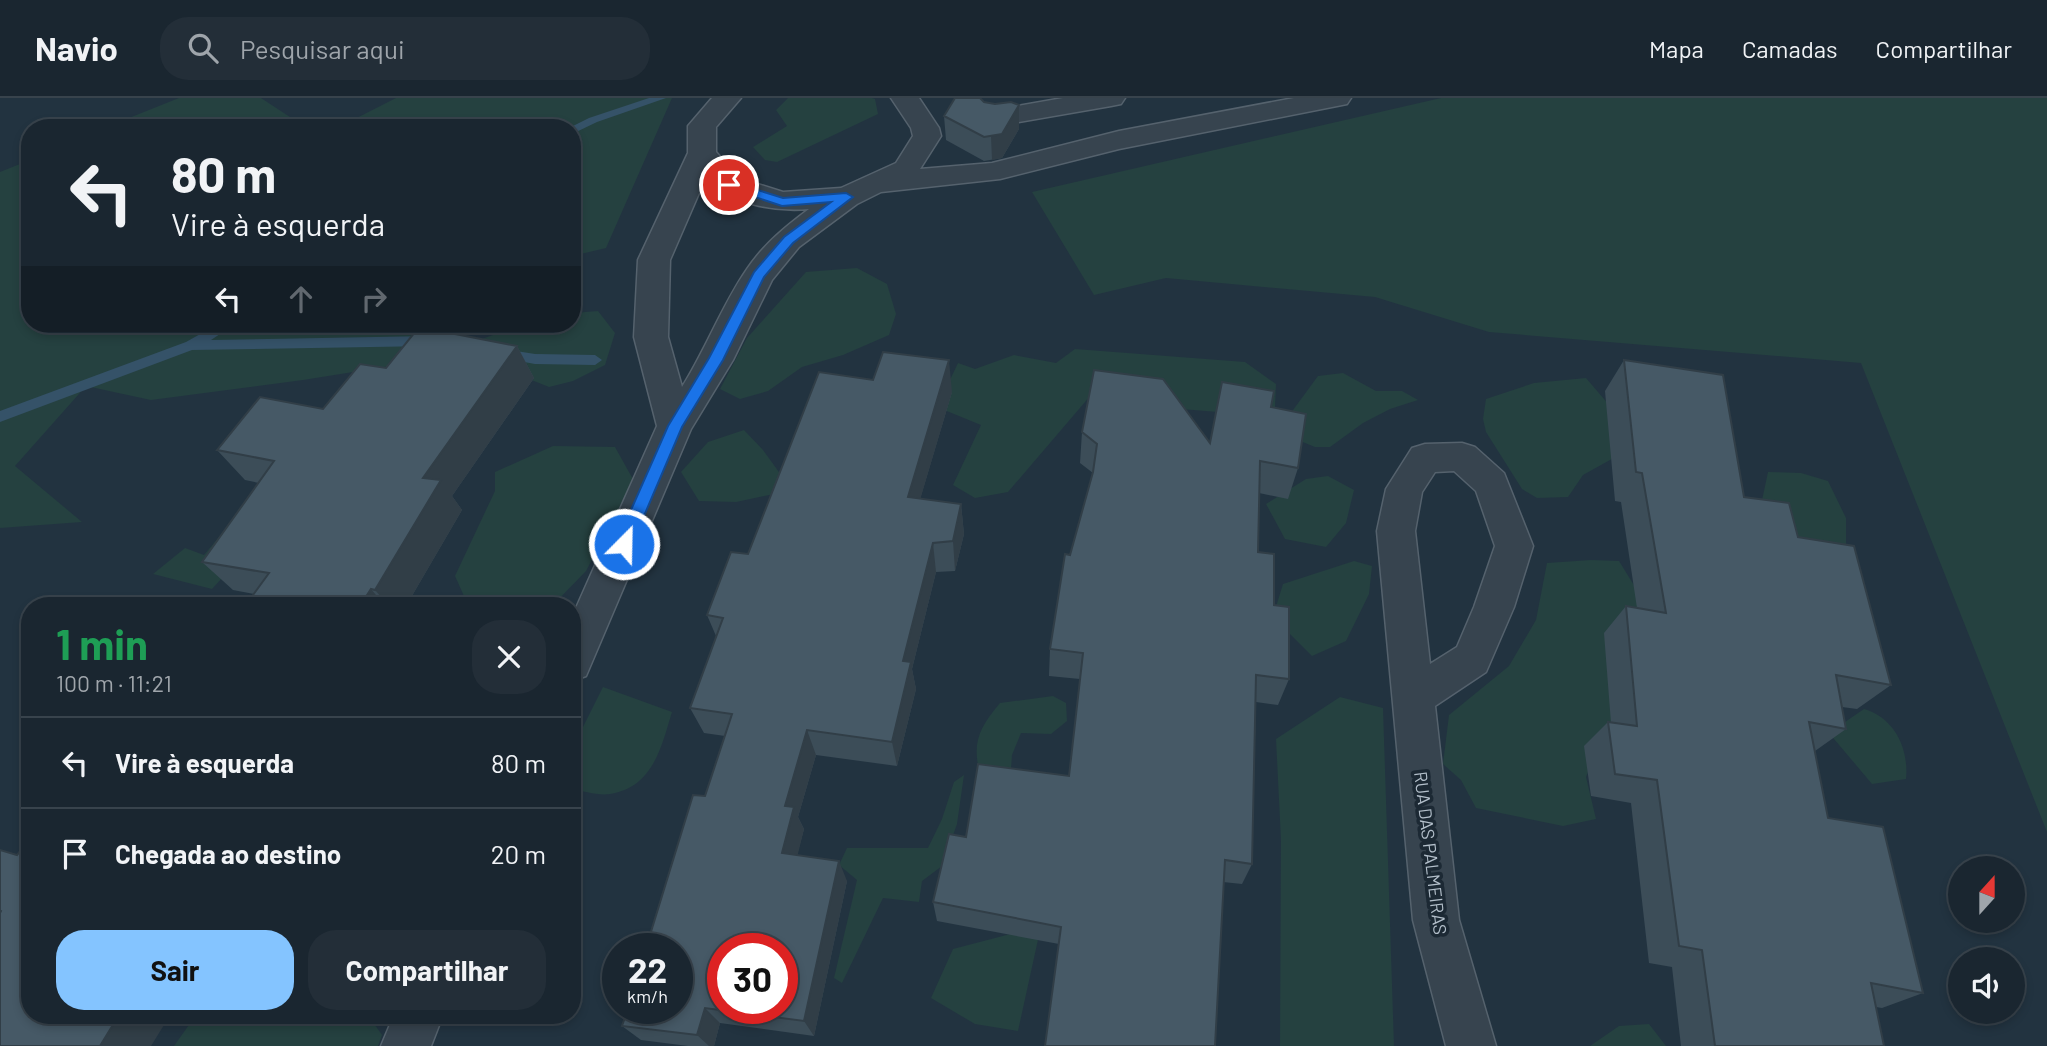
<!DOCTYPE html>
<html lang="pt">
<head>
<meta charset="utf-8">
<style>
  :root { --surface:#1a2630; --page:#232e38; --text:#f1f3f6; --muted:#9fa5ab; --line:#38434c; --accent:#84c4ff }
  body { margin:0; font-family:Barlow,sans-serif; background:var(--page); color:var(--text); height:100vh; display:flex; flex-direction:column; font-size:26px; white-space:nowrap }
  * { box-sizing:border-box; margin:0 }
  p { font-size:23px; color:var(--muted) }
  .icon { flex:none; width:38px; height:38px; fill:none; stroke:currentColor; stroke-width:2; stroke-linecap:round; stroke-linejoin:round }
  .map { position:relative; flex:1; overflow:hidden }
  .sheet { position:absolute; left:21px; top:499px; width:560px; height:427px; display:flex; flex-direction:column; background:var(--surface); border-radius:28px; box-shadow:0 4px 10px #0003,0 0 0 2px var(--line) }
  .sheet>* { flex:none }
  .guide { position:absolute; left:21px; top:21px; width:560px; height:214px; border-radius:28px; box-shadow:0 4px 10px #0003,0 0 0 2px var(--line); background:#1a2630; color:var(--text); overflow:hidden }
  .needle { width:46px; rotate:21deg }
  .buttons { position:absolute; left:1948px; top:758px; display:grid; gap:14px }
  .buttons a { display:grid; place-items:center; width:77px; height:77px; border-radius:50%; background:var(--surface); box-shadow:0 4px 10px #0003,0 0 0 2px var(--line); font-size:35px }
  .speed { position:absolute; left:602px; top:835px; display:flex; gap:14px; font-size:35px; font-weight:700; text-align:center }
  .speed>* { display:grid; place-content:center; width:91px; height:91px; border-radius:50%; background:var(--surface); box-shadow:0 4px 10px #0003,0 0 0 2px var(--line); line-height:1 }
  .speed small { font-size:18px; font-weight:400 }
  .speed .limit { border:10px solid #d22; background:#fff; color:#111 }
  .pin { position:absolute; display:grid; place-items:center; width:60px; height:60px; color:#fff; margin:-30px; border:4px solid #fff; border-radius:50%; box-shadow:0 2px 7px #0007 }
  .me { position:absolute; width:77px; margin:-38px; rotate:23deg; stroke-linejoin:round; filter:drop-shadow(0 0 5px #0008) }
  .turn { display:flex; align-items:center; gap:24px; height:147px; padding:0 35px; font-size:32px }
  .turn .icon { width:91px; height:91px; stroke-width:2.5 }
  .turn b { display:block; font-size:49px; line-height:60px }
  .lanes { display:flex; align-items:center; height:66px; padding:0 35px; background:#0003; justify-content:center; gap:35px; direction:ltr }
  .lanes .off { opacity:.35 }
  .round { display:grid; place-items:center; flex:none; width:74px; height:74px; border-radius:28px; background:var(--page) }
  .head { display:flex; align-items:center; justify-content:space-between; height:119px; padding:0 35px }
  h1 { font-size:42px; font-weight:700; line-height:52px; color:#1e9e55 }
  .action { display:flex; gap:14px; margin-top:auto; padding:14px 35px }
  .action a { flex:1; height:80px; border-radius:28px; background:var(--accent); color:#111; font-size:28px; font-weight:700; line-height:80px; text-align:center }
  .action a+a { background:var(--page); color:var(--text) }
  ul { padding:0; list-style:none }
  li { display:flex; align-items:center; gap:21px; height:91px; padding:0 35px; border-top:2px solid var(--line) }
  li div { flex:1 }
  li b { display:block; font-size:26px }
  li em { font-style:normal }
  header { display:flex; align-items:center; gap:42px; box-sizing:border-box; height:98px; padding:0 35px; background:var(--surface); border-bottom:2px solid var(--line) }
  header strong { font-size:33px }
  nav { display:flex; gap:38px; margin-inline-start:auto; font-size:24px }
  .search { width:490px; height:63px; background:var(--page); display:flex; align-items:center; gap:18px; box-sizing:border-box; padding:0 24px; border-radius:28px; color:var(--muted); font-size:26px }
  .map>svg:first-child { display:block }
  .green { fill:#254140 }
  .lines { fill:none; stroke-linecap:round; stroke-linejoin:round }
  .stream { fill:#355268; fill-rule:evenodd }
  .minor-casing { stroke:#55626d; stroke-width:3 }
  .minor { fill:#37444f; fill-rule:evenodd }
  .wall { fill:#3c4d58 }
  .shaded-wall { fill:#313e47 }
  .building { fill:#465966; stroke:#313e47; stroke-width:2; fill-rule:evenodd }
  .route { fill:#1a73e8; stroke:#114b97; stroke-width:2 }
  .labels { text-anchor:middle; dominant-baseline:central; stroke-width:7; stroke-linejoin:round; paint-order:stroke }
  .street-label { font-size:18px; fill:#b3bfca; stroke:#1c2934 }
</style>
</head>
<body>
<header>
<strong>Navio</strong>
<div class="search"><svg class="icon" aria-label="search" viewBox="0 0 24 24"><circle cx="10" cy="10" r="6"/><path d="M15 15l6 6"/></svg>Pesquisar aqui</div>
<nav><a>Mapa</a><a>Camadas</a><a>Compartilhar</a></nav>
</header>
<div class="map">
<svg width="2047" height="948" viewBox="0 0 2047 948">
  <rect width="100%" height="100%" fill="#223340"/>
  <path class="green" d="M179 0H261L293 21 274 30H104Z
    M396 0H672L606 150 572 158V30H337Z
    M788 0H872L875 1 878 16 777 64 765 62 753 49 787 28 776 12Z
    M1441 0H2047V734L1861 265 1489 234 1375 199 1166 180 1094 197 1032 94Z
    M30 62V226H455L422 263 303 282 151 302 86 288 15 368 82 424 0 430V74Z
    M857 170 887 186 896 216 889 237 843 257 802 269 768 293 740 301 720 291 747 240 806 174Z
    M598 213 615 235 605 267 573 283 549 289 475 259 471 245 523 226H572V215Z
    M1075 251 1245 264 1276 286 1275 309 1243 316 1181 311 1091 297 1008 394 975 400 953 387 981 327 937 309 958 265 975 271 1014 257 1056 265Z
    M1343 275 1376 293H1402L1418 302 1390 311 1363 325 1330 349H1315L1288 338 1282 327 1318 278Z
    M1586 280 1622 322 1619 357 1583 377 1568 399 1537 400 1522 391 1486 334 1483 321 1486 301 1534 285Z
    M744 332 763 352 792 392 736 404 699 403 681 374 708 344Z
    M553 348 615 349 634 383 586 473 553 507H468L455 478 495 393V374Z
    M1768 374 1801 375 1828 383 1846 420V450L1817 502 1761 407Z
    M1328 378 1354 392 1346 425 1326 449 1285 441 1266 406 1306 381Z
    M238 416 244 456 212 491 153 476 185 450 204 457Z
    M1591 462 1619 463 1658 526 1620 639 1599 647 1586 679 1596 721 1563 728 1476 710 1461 682 1443 666 1449 617 1509 568 1536 522 1547 465Z
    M1354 463 1372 468 1369 496 1346 543 1312 558 1289 535 1275 512 1283 486Z
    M603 589 672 614C661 650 653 689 610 696 599 698 583 693 572 691L580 635Z
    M1053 598 1066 605 1067 623 1051 636 1021 635 1012 657 1010 684 982 683C971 648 977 632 1000 605Z
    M1340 599 1383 610 1394 948H1280L1281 742 1276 641Z
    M1864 611C1895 620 1909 651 1906 681L1872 686 1829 635Z
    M964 677 957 726 942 768 922 783 919 804 883 800 842 885 834 880 857 782 839 767 847 750H928L942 721 954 684Z
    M1041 828 1018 933 975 926 931 900 953 851Z
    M196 917H368L382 937 378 948H174Z
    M1649 926 1666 948H1590L1619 928Z"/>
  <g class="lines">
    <path class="stream" d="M649 0H666L597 24 572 36V30H569L589 20Z
      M218 226H235L211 242 429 238 436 243 429 248 192 252 0 324V313L186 244Z
      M503 251 535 256 595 257 602 262 595 267 535 266 498 259 496 256 498 253Z"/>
    <defs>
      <path id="minor" d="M712 0H741L716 29V54L739 80 783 94 841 90 896 65 913 38 911 30 891 0H919L939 30 941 38 920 71 992 65 1119 33 1294 0H1351L1347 6 1337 8 1119 51 1000 81 881 94 857 106 799 149 772 182 733 262 691 331 586 578 572 583V519L657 328 634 239 638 162 688 55V28ZM706 79C729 106 774 114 809 111 785 129 764 146 747 171 722 207 706 251 682 289L668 239 670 162Z
        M1063 0H1125L1121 6 1111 8 995 28 985 26 981 20 985 14 995 12Z
        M1462 345 1475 349 1504 375 1533 448 1514 509 1486 574 1435 608 1459 822 1496 948H1446L1413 822 1377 433 1386 391 1412 350 1425 346ZM1454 373 1476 393 1495 448 1474 509 1457 549 1430 566 1415 433 1422 394 1435 374Z
        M394 917H443L431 948H381Z"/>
    </defs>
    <use href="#minor" class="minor-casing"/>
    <use href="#minor" class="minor"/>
  </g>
  <path class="wall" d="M982 2 1019 31 1002 60 984 63 946 42 944 18Z
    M517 248 534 280 452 398 462 412 406 508H245L254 496 233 492 202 464 259 385 245 382 217 352 323 311 386 270Z
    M1624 262 1744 399 1798 439 1891 587 1857 611 1842 609 1846 631 1815 653 1828 720 1923 895 1882 910 1876 909 1884 948H1681L1672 869 1649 865 1631 705 1591 698 1584 648 1608 624 1611 625 1604 535 1626 508 1637 510 1621 404 1615 403 1605 293Z
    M952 294 920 401 961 406 964 436 955 473 936 474 912 571 916 591 897 668 816 657 798 719 804 731 797 757 847 783 814 938 720 925 714 948H688L641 942 622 928 705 698 725 638 704 635 690 610 716 538 707 517 748 456Z
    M1271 309 1298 370 1288 401 1259 395 1258 454 1274 507 1289 581 1278 607 1256 604 1252 766 1242 786 1223 784 1059 846 937 823 933 804 966 739 1069 678 1080 581 1049 578 1050 551 1070 457 1093 375 1080 365 1082 334 1209 344Z"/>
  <path class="shaded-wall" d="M1019 7V31L1002 60 992 62 991 38Z
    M517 248 534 280 452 398 462 412 406 508H389L375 492 423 380Z
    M949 262 952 294 912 429 908 399Z
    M961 406 964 436 955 473 953 443Z
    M933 445 936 474 912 571 916 591 897 668 892 644 903 563Z
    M371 491 385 508H360Z
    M807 632 816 657 798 719 804 731 793 776 782 755 785 708Z
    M839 763 847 783 814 938 804 923Z
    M705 910 720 925 714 948H709L697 937Z
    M119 917H151L148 921 164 927 151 948H100Z"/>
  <path class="building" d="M955 0H980L984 4 995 6 1011 4 1019 7 1002 36 984 39 944 18Z
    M419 229 517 248 423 380 441 382 375 492 371 491 360 508H245L269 475 202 464 274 363 217 352 260 299 323 311 360 266 386 270Z
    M883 254 949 262 908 399 961 406 953 443 933 445 903 563 911 564 892 644 807 632 785 708 794 709 782 755 839 763 804 923 705 910 697 937 622 928 628 910H677V850H646L693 697 705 698 732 616 690 610 723 520 707 517 731 454 748 456 819 274 873 282ZM723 850H782V910H723Z
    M1624 262 1723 277 1744 399 1789 405 1798 439 1854 448 1891 587 1836 577 1846 631 1809 624 1828 720 1883 729 1923 895 1871 885 1884 948H1715L1702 852 1679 848 1657 682 1615 676 1608 624 1637 628 1626 508 1666 515 1642 375 1636 374Z
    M1094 272 1163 281 1210 345 1222 284 1274 293 1271 309 1306 316 1298 370 1260 363 1258 454 1274 456V507L1289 509V581L1256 577 1252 766 1225 762 1215 948H1045L1061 829 933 804 949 736 966 739 978 666 1069 678 1083 555 1050 551 1065 456 1070 457 1093 374 1097 346 1082 334Z
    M30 740V917H119L100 948H0V815L1 813 0 812V752L17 757Z"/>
  <path class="route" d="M729 83 783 100 846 95 853 99 793 145 764 179 723 262 682 329 632 446 624 453 616 446 668 328 709 260 754 174 784 139 831 104 782 108 725 89 723 87Z"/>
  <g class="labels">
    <g class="street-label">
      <text transform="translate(1431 755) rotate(83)">RUA DAS PALMEIRAS</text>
    </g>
  </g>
</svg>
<div class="buttons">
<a><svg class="needle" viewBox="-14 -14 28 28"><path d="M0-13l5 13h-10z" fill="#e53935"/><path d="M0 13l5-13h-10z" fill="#9fa5ab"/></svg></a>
<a><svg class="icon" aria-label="sound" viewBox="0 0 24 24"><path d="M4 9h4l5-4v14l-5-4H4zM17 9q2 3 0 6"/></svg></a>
</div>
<div class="speed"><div>22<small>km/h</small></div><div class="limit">30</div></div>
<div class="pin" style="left:729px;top:87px;background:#d93025"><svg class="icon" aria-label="arrive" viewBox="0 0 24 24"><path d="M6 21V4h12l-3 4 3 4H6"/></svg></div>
<svg class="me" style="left:624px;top:446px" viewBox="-20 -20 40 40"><circle r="17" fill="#1a73e8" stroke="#fff" stroke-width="3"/><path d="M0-11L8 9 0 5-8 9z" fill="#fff"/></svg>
<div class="guide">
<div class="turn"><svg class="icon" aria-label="left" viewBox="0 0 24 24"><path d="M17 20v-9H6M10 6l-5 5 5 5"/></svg><div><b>80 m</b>Vire à esquerda</div></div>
<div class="lanes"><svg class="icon" aria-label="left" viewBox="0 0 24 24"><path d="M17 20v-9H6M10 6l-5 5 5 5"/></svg><svg class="icon off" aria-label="ahead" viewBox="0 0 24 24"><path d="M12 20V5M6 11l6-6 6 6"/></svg><svg class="icon off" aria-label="right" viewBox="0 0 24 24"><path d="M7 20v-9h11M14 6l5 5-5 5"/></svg></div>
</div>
<section class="sheet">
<div class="head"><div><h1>1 min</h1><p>100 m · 11:21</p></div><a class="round"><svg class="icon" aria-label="close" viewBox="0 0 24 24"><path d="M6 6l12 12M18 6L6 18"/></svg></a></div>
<ul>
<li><svg class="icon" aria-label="left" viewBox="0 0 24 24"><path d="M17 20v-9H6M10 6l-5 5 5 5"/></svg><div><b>Vire à esquerda</b></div><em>80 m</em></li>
<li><svg class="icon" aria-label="arrive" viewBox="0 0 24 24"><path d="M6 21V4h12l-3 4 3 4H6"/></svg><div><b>Chegada ao destino</b></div><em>20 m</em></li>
</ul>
<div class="action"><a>Sair</a><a>Compartilhar</a></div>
</section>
</div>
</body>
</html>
